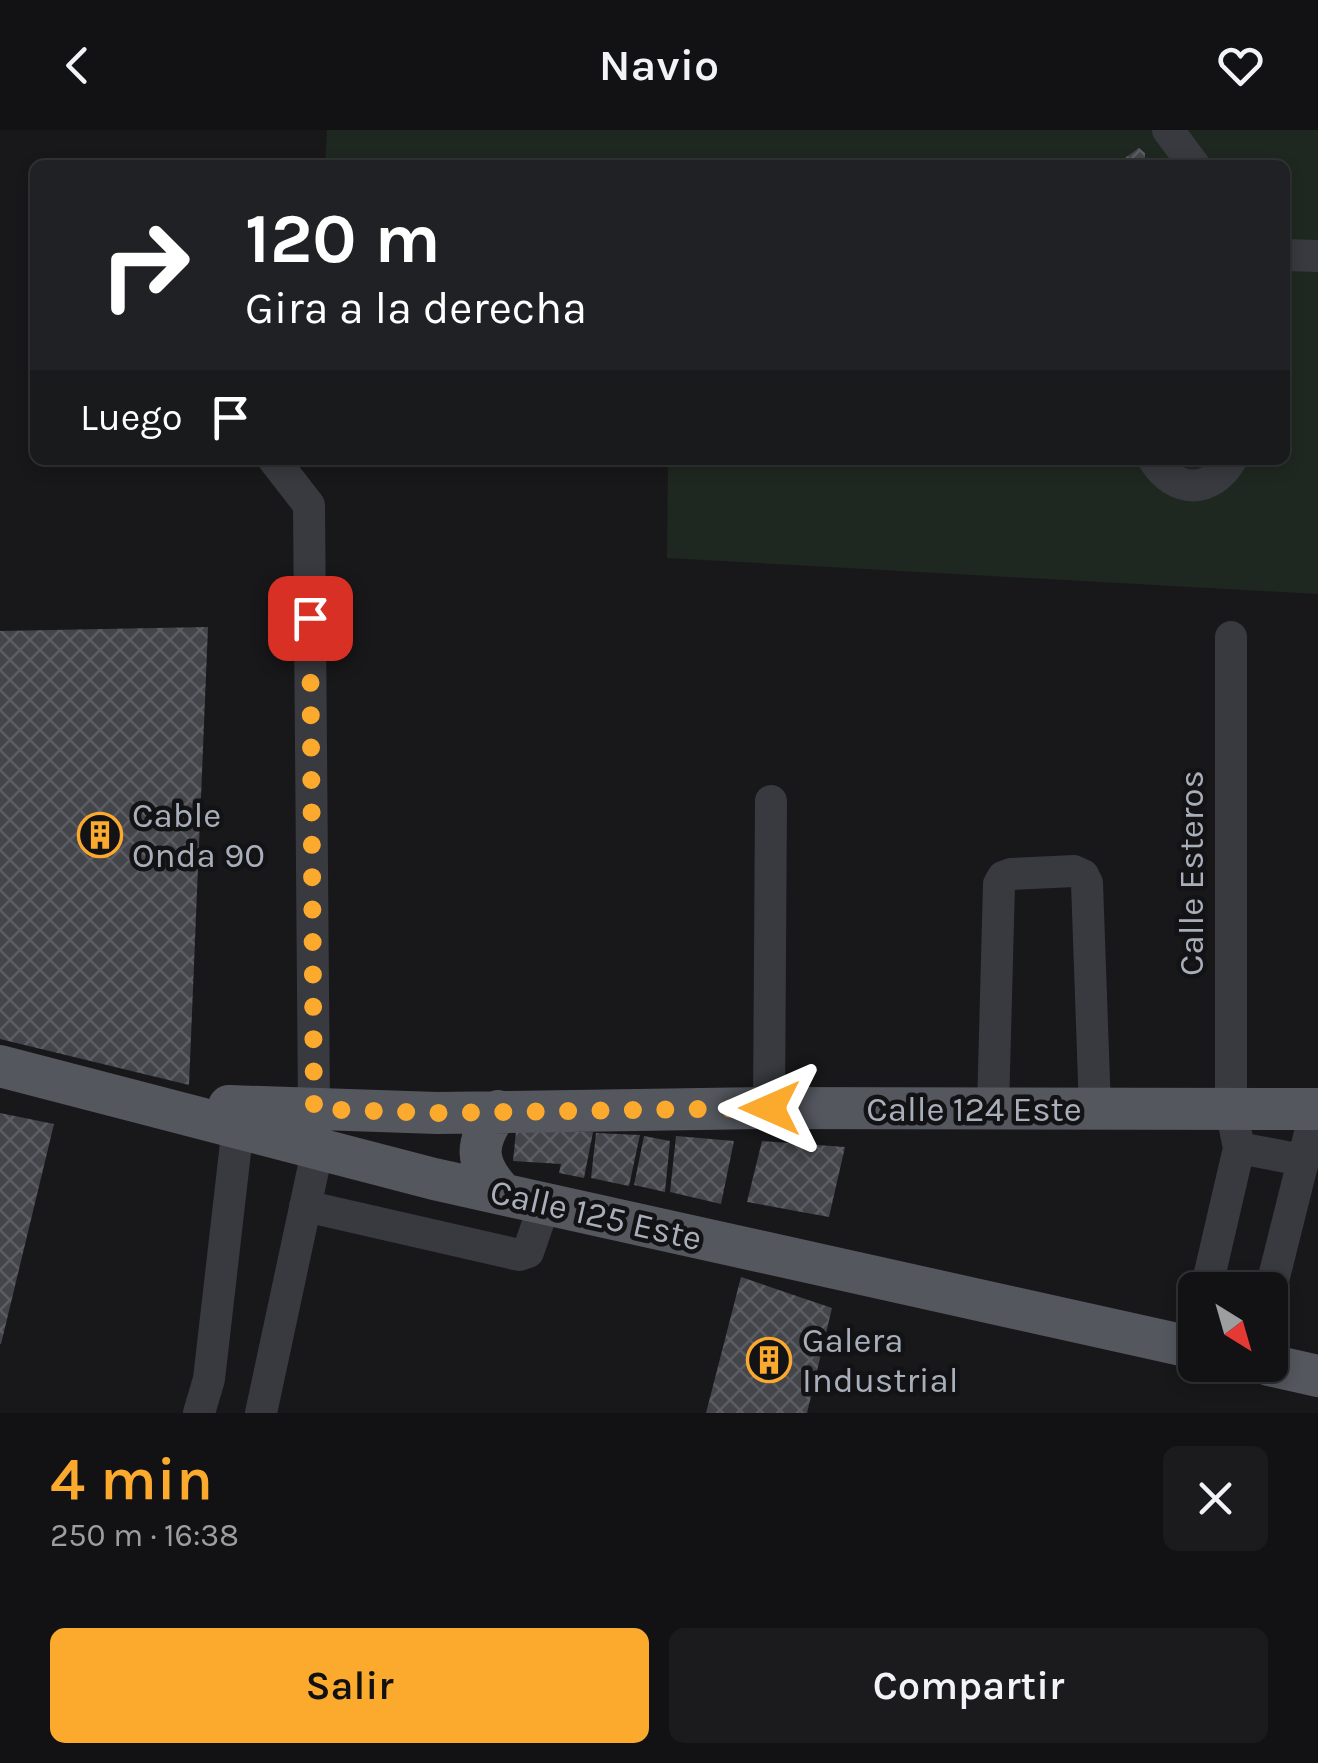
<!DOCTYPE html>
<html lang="es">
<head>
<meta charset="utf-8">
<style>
  :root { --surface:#121214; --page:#1b1b1d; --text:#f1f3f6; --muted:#9c9ea0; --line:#313234; --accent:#fbaa2e }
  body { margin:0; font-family:Karla,sans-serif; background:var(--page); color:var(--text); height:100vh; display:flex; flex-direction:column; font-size:38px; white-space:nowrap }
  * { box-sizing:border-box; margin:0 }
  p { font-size:32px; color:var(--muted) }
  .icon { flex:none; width:55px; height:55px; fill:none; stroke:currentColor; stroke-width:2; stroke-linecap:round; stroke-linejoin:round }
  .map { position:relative; height:1283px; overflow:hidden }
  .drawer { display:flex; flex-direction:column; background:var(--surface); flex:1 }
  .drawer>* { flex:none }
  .top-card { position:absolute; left:30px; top:30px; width:1260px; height:305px; border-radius:15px; box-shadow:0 5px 15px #0003,0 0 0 2px var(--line); background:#202124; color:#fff; overflow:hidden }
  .needle { width:65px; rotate:143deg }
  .fabs { position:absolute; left:1178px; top:1142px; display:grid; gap:20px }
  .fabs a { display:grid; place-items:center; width:110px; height:110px; border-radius:15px; background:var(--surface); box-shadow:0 5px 15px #0003,0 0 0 2px var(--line); font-size:50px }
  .pin { position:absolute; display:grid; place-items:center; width:85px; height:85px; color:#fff; margin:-42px; border-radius:20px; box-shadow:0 5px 15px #0006 }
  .me { position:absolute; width:110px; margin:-55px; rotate:270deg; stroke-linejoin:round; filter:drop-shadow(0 0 8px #0008) }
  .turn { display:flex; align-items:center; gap:35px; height:210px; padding:0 50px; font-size:45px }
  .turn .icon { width:130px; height:130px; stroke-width:2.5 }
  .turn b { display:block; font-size:70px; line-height:85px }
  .then { display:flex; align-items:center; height:95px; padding:0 50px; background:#0003; gap:20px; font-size:38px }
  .round { display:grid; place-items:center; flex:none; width:105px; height:105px; border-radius:15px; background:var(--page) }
  .summary { display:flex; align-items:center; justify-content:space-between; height:170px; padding:0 50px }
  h1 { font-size:60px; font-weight:600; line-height:75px; color:var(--accent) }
  .action { display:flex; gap:20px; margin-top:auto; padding:20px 50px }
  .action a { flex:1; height:115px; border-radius:15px; background:var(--accent); color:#111; font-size:40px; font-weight:600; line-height:115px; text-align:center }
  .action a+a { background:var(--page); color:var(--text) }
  header { display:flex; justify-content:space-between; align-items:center; height:130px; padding:0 50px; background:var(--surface); font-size:45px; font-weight:600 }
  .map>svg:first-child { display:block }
  .garden { fill:#1f2820 }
  .building { fill:url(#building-cross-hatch) }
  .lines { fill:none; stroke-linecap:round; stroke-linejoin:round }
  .minor { stroke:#383a3f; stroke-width:32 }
  .major { stroke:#54575e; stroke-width:42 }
  .route { stroke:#fbaa2e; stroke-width:18; stroke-dasharray:0 32.4 }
  .labels { text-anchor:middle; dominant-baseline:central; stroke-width:9; stroke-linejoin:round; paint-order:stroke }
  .poi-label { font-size:35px; fill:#a9afba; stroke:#131315; text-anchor:start }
  .street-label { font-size:35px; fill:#a9afba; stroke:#131315 }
</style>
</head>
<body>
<header><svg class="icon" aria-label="back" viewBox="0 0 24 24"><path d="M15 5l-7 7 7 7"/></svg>Navio<svg class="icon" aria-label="heart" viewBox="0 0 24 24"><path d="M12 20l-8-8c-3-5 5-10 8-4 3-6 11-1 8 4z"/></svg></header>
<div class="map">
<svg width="1318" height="1283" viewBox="0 0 1318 1283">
  <defs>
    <pattern id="building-cross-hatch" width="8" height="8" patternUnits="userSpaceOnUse" patternTransform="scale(2.5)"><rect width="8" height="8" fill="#43454a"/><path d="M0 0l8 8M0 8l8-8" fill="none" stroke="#5b5d62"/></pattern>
  </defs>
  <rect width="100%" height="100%" fill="#18181a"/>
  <path class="garden" d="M327 0H1318V464L667 428 668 330H1285V35H325Z"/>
  <path class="building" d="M1139 18 1145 23V35H1115Z
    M208 497 189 955 0 909V501Z
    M0 983 54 994 1 1214H0Z
    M516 1001 593 1002 584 1048 559 1043 561 1034 513 1031Z
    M596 1003 640 1005 629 1056 591 1048Z
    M644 1006 670 1011 665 1062 634 1055Z
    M676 1006 734 1011 721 1074 670 1062Z
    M762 1011 845 1017 829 1087 747 1072Z
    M741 1147 832 1178 807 1283H706Z"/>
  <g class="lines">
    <path class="minor" d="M1168 0 1194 35
      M1285 125 1318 126
      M274 330 309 375 314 979
      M1154 330C1176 364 1210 364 1231 330
      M769 978 771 671
      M993 979 999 754 1003 747 1011 744 1074 741 1083 745 1087 753 1095 979
      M1239 1018 1302 1030
      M305 1076 519 1125 528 1122 545 1073
      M1206 1160 1239 1018 1231 979V507
      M1270 1163 1316 979
      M199 1283 209 1249 238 996
      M261 1283 318 1017"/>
    <path class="major" d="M0 936 434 1049 1195 1218
      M229 976 437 983 769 978 1318 979
      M498 981C474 1013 474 1034 503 1064
      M1269 1235 1318 1246"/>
  </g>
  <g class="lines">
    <path class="route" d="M310 488 314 979 437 983 770 978"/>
  </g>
  <defs>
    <symbol id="building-ring" viewBox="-11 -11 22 22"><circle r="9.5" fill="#131315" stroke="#fbaa2e" stroke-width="1.5"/><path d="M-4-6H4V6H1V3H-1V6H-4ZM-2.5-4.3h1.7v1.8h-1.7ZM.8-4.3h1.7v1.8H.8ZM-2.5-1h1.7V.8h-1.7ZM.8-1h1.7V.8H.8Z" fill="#fbaa2e"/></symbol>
  </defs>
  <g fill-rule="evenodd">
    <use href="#building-ring" x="75" y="680" width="50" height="50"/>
    <use href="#building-ring" x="744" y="1205" width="50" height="50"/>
  </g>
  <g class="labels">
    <g class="poi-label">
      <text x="132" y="685">Cable<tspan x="132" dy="40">Onda 90</tspan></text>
      <text x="802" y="1210">Galera<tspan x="802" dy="40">Industrial</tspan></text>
    </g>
    <g class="street-label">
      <text transform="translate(1191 743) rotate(-90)">Calle Esteros</text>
      <text x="974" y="979">Calle 124 Este</text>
      <text transform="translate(596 1085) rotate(13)">Calle 125 Este</text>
    </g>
  </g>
</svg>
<div class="fabs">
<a><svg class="needle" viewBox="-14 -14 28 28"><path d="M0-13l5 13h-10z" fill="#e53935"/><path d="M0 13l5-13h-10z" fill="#9c9ea0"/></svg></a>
</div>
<div class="pin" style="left:310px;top:488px;background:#d93025"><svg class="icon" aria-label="arrive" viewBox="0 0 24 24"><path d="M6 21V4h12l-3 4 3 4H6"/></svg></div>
<svg class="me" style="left:770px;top:978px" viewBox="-20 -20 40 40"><path d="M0-17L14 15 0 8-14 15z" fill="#fbaa2e" stroke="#fff" stroke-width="4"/></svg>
<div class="top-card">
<div class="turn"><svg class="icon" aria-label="right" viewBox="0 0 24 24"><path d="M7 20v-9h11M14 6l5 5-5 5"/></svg><div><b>120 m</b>Gira a la derecha</div></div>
<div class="then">Luego<svg class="icon" aria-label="arrive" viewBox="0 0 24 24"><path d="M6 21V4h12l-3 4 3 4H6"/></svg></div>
</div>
</div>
<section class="drawer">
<div class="summary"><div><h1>4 min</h1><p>250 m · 16:38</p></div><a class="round"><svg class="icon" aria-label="close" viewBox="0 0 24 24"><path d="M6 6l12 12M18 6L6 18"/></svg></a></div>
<div class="action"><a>Salir</a><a>Compartir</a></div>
</section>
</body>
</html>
